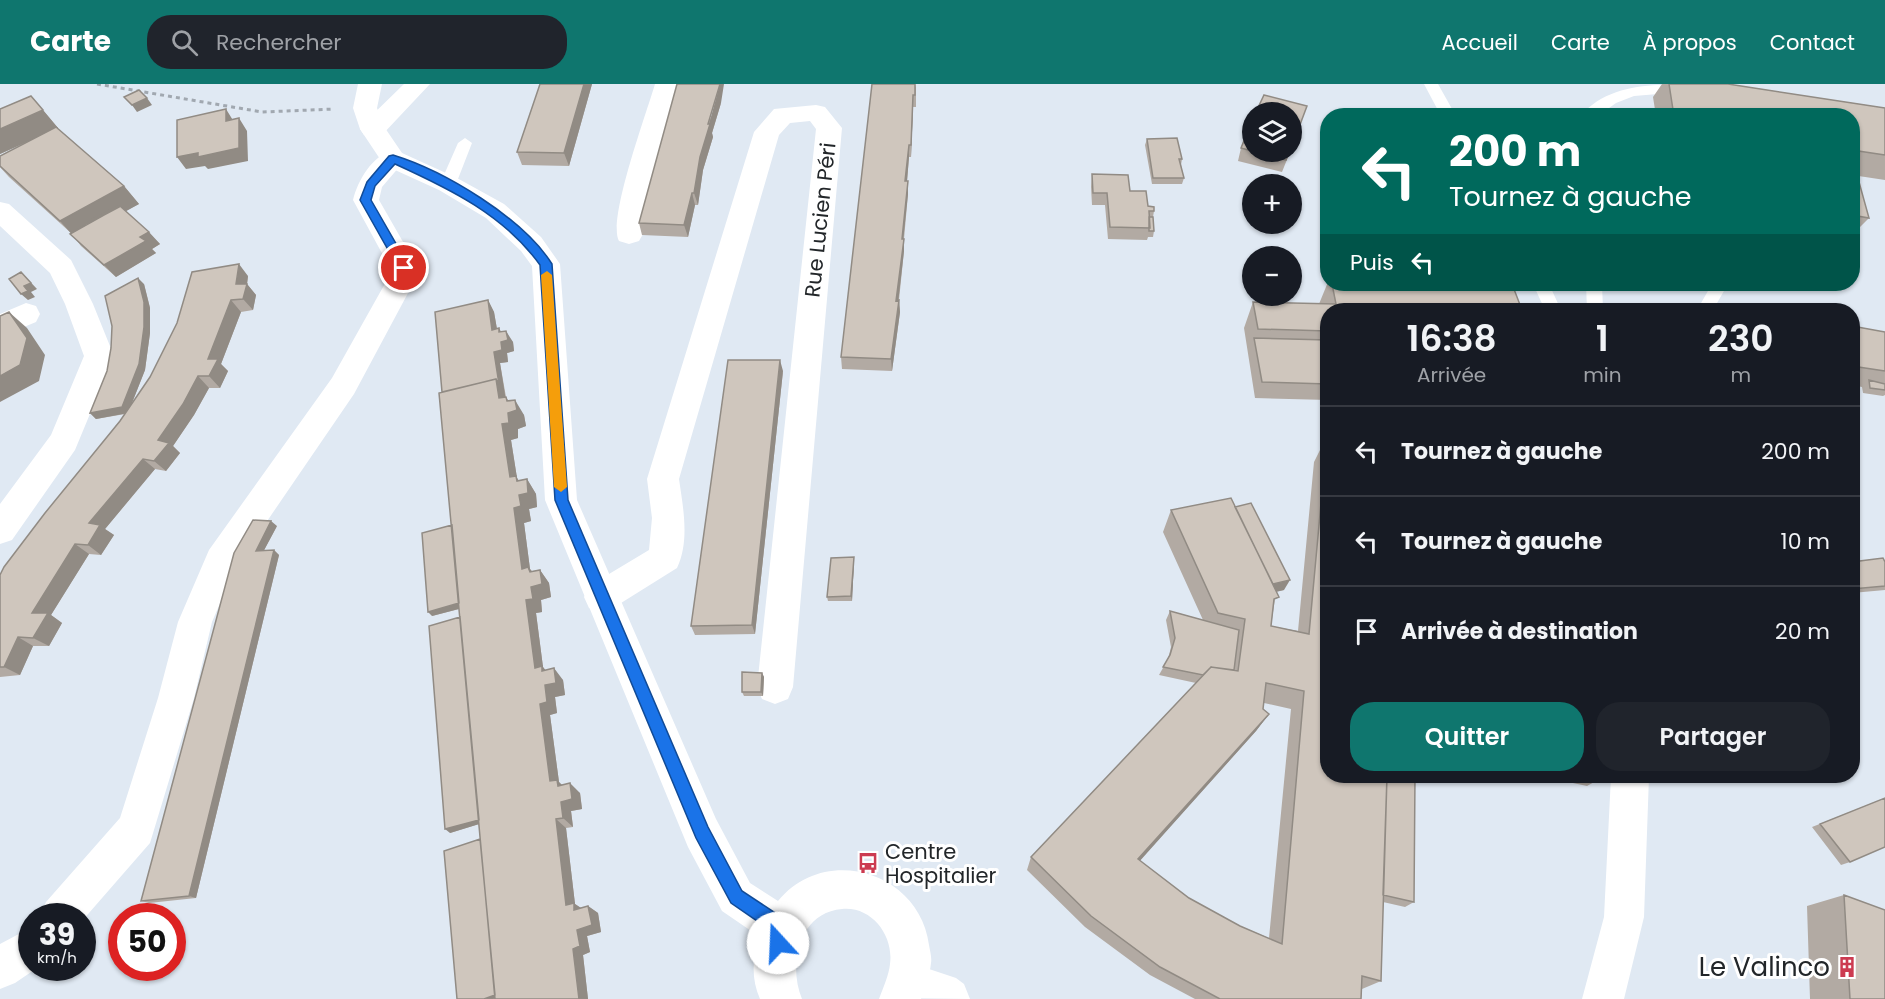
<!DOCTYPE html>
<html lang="fr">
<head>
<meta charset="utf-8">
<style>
  :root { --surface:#171b24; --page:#20242c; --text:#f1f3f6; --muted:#9ea1a6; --line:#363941; --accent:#0f766e }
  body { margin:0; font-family:Poppins,sans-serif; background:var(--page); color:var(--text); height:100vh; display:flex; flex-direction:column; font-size:22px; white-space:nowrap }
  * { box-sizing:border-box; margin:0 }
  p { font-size:20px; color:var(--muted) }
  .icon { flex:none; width:33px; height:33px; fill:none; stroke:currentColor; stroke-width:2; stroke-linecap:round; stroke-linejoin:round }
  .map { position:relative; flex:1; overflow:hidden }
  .drawer { position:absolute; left:1320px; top:219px; width:540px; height:480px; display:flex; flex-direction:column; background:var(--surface); border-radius:24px; box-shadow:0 2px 4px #0004 }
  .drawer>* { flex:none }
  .top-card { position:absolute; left:1320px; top:24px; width:540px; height:183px; border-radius:24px; box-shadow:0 2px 4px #0004; background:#00695c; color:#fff; overflow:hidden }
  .tools { position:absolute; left:1242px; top:18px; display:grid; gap:12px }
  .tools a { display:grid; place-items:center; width:60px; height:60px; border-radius:50%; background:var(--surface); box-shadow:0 2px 4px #0004; font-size:30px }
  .speed { position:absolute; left:18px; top:819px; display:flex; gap:12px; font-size:30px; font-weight:700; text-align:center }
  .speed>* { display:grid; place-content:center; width:78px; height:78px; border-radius:50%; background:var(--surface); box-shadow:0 2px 4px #0004; line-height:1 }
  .speed small { font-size:15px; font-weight:400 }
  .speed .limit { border:9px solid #d22; background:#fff; color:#111 }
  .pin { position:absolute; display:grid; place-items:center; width:51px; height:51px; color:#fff; margin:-26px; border:3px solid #fff; border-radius:50%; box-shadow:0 2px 6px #0007 }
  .me { position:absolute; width:66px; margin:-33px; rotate:340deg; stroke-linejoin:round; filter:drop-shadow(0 0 4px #0008) }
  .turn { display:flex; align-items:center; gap:21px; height:126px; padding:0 30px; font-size:27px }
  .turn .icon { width:78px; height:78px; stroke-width:2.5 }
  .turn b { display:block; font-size:42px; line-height:51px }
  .then { display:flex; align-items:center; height:57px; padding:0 30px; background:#0003; gap:12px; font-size:22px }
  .eta { display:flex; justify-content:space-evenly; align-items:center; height:102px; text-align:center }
  .eta b { font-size:36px; font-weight:600; line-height:42px }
  .action { display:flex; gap:12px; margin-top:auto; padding:12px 30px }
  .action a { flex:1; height:69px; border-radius:24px; background:var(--accent); color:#fff; font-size:24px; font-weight:600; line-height:69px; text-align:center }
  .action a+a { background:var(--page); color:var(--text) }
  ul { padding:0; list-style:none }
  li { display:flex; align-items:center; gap:18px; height:90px; padding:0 30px; border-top:2px solid var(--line) }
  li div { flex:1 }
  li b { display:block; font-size:22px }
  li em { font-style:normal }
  header { display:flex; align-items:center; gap:36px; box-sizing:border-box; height:84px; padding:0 30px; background:var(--accent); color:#fff }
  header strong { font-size:28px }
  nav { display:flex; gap:33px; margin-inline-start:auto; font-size:21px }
  .search { width:420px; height:54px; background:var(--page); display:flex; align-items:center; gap:15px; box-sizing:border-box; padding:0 21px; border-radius:24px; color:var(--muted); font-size:22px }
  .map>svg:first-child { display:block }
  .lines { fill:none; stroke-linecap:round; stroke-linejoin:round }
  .path { stroke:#a1a8b0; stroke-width:3; stroke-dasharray:4 4; stroke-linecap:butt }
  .service { fill:#fff; fill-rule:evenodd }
  .minor { fill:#fff; fill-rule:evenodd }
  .tertiary { fill:#fff; fill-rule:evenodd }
  .secondary { fill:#fff; fill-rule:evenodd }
  .wall { fill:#b2aaa3; fill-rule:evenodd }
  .shaded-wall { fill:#918b84 }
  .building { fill:#cfc6bd; stroke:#918b84; stroke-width:1.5; fill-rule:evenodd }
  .route { fill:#1a73e8; stroke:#114b97; stroke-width:1.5 }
  .slow { fill:#f59e0b }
  .labels { text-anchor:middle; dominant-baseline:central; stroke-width:6; stroke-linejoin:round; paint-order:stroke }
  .street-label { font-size:21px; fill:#222629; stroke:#fff }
  .poi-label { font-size:21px; fill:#222629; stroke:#fff; text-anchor:start }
  .near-poi-label { font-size:26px; fill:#222629; stroke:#fff; text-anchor:end }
</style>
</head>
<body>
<header>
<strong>Carte</strong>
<div class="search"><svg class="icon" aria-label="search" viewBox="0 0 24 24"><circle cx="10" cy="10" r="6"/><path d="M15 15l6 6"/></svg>Rechercher</div>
<nav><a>Accueil</a><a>Carte</a><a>À propos</a><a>Contact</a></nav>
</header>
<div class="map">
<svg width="1885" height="915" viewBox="0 0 1885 915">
  <rect width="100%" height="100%" fill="#e0e9f3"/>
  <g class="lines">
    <path class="path" d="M97 0 262 28 334 25"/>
    <path class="service" d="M1424 0H1438L1456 32H1441Z
      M1658 1 1686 3 1693 8 1686 13 1658 10 1634 12 1616 19 1598 32H1581C1599 9 1631 2 1658 1Z
      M465 54 472 59 456 100 453 104H443L440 100 458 59Z
      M1533 200H1549L1561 226H1545Z
      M1586 200H1602L1603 226H1587Z
      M1712 200H1728L1713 226H1697Z"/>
    <path class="minor" d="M404 0H430L382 51 373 53 364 51 360 45 364 39Z
      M655 0H679L644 126 643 150 639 157 629 160 619 157C607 136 647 28 655 0Z
      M816 21 825 23 842 44 793 603 788 615 775 620 762 615 757 603 816 45 810 37 790 39 779 51 679 395C683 423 690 457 677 484L613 524 601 528 589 524 584 513 589 502 649 466 652 434 647 395 754 48 774 25Z
      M393 66 402 69 406 75 382 103 379 116 418 184 415 196 354 310 235 484 212 538 194 614 150 759 82 837V832H40L46 818 120 734 158 614 178 538 209 466 332 294 387 196 390 184 353 116C358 96 372 72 393 66Z
      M0 118 9 120 71 176 93 220 114 272 75 366 12 456 0 460V420L51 351 84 272 65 220 50 189 0 142Z
      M26 219 36 222 40 230 36 238 0 253V230Z
      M32 843V884H37L15 899 0 905V860Z"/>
    <path class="tertiary" d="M1611 692H1649L1644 833 1624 915H1582L1604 833Z
      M908 878 956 894 964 900 970 915 893 914 887 899 893 884Z"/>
    <path class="secondary" d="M358 0H382L377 24 385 44 402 69 457 94 504 120 541 153 560 180 577 416 716 735 750 799 778 817C825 759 920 788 929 861 930 867 932 874 931 879 930 891 924 904 921 915H879C883 904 889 891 890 880 894 852 872 822 842 825 798 829 788 881 802 915H760C751 894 752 874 760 853L722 827 688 763 545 416 532 182 521 167 486 134 439 106 384 81 360 45 353 24Z"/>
  </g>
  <path class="wall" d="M540 0H592L569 82 522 81 517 68Z
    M916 0V23H913L911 73H909L907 97H908V110L904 155V167L899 216 900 228 892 287 842 285 841 273Z
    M1662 0H1728L1885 24V96L1852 91V32H1656L1653 13Z
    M31 12 58 44H57L124 102 139 120 125 127 160 160 152 165 156 169 116 193 81 162 71 149 9 93 0 83V72L33 55 0 70V25Z
    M721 19 712 49 713 53 703 86 698 121H695L688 153 642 151 639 139Z
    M1147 55 1182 75 1181 81 1184 94 1182 100H1152L1145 61Z
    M1241 64 1290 68 1282 88 1238 77Z
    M1092 90 1130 107 1154 127 1153 133 1154 147 1153 153H1148L1147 156 1108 155 1105 121H1092L1091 103Z
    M1852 97 1869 134 1857 146 1852 145Z
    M248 192 247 200 256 211 253 226 241 228 221 280 228 287 220 304H209L194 331 173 362 180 369 166 387 155 385 105 445 114 451 101 471 89 470 51 531 62 539 49 562H33L20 591 0 593V491L125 330 96 335 90 329 144 200 150 224V249L145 286 132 319Z
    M1328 198V200H1512L1328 226V316L1255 314 1244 244 1253 218 1319 220Z
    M488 216 494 228 497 245 499 244 501 248 513 258 514 267 507 269 508 278 500 279 506 313 508 317 524 331 526 342 518 345V354L511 356 517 394 519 397 527 395 536 410 537 423 529 425 531 437 524 439 530 485 532 487 540 486 549 499 551 513 541 516 542 528 536 529 543 583 545 586 563 596 565 611 555 613 557 629 550 631 559 698 562 701 580 709 582 725 571 727 573 743 566 744 575 820 581 824 588 822 598 829 601 848 587 852 590 868 583 871 588 915H457L480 755 479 740 450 749 460 533 459 525 432 532 452 441 442 308Z
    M1852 242 1885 248V311L1883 312 1863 309 1862 303 1852 301Z
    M783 287 755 550 695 551 691 542Z
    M1328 339V692L1414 818 1405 823 1383 818 1381 897 1362 905 1361 915H1195L1150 891 1085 843 1027 786 1031 773 1196 599 1159 591 1168 575 1171 563 1166 536 1170 527 1203 536 1163 448 1171 426 1235 423 1284 506 1276 508 1271 542 1298 547 1314 378 1321 364 1323 348ZM1264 619 1291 625 1269 854 1240 842 1189 814 1139 777 1256 647 1269 630 1263 625Z
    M277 442 264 466H274L279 471 196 814 149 819 141 817 234 469Z
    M854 473V478L852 517H828L827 513Z
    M1852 478H1885V506L1852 509Z
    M762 589 764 593 763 612H744L742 608Z
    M1540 692H1605L1587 702Z
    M1885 714 1850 778 1841 781 1812 743Z
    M1844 811 1885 915H1810L1807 822Z"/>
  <path class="shaded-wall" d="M584 0H592L569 82 564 69Z
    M720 0H724L721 19 712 49 713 53 703 86 698 121 694 109 700 73Z
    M913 11V23L911 73V61Z
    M147 14 152 21 137 28 132 21Z
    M226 25 234 38 226 37Z
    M43 26 58 44 0 70V45Z
    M239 34 247 47 248 77 208 85 205 82 186 85 177 73Z
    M909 61V73L906 109 905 97Z
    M908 97V110L902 167V155Z
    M124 102 139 120 76 155 60 137Z
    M692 109 695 121 688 153 684 141Z
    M149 148 160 160 152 165 156 169 116 193 104 181 140 153Z
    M904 155V167L897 228 896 217Z
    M239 180 248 192 247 200 256 211 253 226 243 215 236 200Z
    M21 188 37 205 31 208 35 213 28 216 21 210 24 202Z
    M138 194 144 200 150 224V249L145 286 128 329 96 335 90 329 122 323Z
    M231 216 241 228 221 280 228 287 220 304 209 292 208 275Z
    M488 216 494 228 499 257 492 246Z
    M899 216 900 228 892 287 891 275Z
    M9 228 27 244 45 271 39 297 0 318V292Z
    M499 244 505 256 506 247 513 258 514 267 507 269 508 278 500 279 508 330 450 324 494 268 499 248Z
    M780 276 783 287 755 550 752 541Z
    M198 292 209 304 194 331 173 362 180 369 166 387 154 377 158 356Z
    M506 313 514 327 515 316 524 331 526 342 518 345V354L511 356 517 394 525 407 527 395 536 410 537 423 529 425 531 437 524 439 530 485 538 496 540 486 549 499 551 513 541 516 542 528 536 529 543 583 551 593 535 584 502 340 507 317Z
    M143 375 155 385 105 445 114 451 101 471 88 461 89 439Z
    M271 437 277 442 261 472 256 467Z
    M75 460 89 470 51 531 62 539 49 562 33 554 32 529Z
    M274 466 279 471 196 814 189 812Z
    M854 473V478L852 517 851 512Z
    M1290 496 1284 506 1257 512 1262 503Z
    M466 517 470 522 432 532 428 528Z
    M18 553 33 562 20 591 4 583Z
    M554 584 563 596 565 611 555 613 557 629 550 631 559 698 566 705 559 704 550 697 540 620 545 601Z
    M762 589 764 593 763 612 761 608Z
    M1269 630 1256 647 1130 788 1138 775Z
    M570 699 580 709 582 725 571 727 573 743 563 734 561 718Z
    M485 734 489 737 450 749 445 745Z
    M556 735 566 744 575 820 584 826V833L566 821Z
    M588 822 598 829 601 848 587 852 590 868 583 871 588 915H579L573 865 577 846Z
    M501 909 506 911 493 915H484Z"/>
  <path class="building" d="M540 0H584L564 69 517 68Z
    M677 0H720L708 40H710L700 73 694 109H692L684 141 639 139Z
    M872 0H915V11H913L911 61H909L905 97H908L902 155H904L896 217 899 216 891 275 841 273Z
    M1669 0H1728L1885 24V71L1852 66V32H1674Z
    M139 6 147 14 132 21 124 13Z
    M1264 11 1307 22 1292 62V28H1256Z
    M31 12 43 26 0 45V25Z
    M226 25V37L239 34V64L198 73V69L177 73V36Z
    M1252 37V67L1241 64Z
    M56 43 124 102 60 137 0 82V72Z
    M1177 54 1182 75H1179L1184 94H1153L1147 55Z
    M1254 68H1289L1286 76Z
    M1092 90 1128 91 1130 107H1146L1148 122 1154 123V127H1149L1150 144 1110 143 1107 109H1093Z
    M1852 97 1859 98 1869 134 1852 131Z
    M118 122 119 123 87 140 86 139Z
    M120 122 149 148 140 153 146 157 104 181 70 150Z
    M1149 133H1153L1154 147H1149Z
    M239 180 236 200H247L243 215 231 216 208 275H218L209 292H198L183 320 158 356 169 359 154 377 143 375 89 439 100 441 88 461 75 460 32 529H48L33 554 18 553 4 583H0V491L4 483 45 429 120 337 150 293 177 239 192 188Z
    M21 188 31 199 24 202 28 207 21 210 9 195Z
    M138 194 144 218V243L139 280 122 323 90 329 107 287 111 264 112 242 105 212Z
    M1332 200H1512L1522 226H1328V247L1258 245 1253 218 1336 220Z
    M488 216 492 246 499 244V248L506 247 508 256 501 258 502 266 494 268 499 300 496 295 442 308 435 228Z
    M9 228 27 254 20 281 0 292V232Z
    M1852 242 1885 248V287L1852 282Z
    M1254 254 1328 256V300L1262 298Z
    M728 276H780L752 541 691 542Z
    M496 295 499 314 506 313 507 317 515 316 517 326 508 329 509 339 502 340 510 393 516 392 517 397 527 395 528 409 519 411 521 422 514 424 522 485 528 483 530 488 540 486 542 500 531 503 533 515 526 516 535 584 542 582V587L554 584 556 599 545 601 547 618 540 620 550 697 557 696 558 702 570 699 572 715 561 718 563 734 556 735 566 821 574 819V826L588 822 592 841 577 846 580 862 573 865 579 915H495L439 309Z
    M1869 296 1885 300V306L1870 304Z
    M1327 354 1328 355V692H1387L1381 897 1362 892 1361 915H1220L1160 883 1091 832 1031 773 1211 583 1238 587 1245 535 1218 529 1171 426 1231 414 1279 513 1274 515 1271 542 1309 550ZM1266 599 1304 607 1282 860 1240 842 1189 814 1138 775 1269 630 1263 625Z
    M1251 419 1290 496 1273 500 1235 423Z
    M253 436 271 437 256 467 274 466 189 812 141 817 234 469Z
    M452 441 459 519 428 528 422 449Z
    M854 473 851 512 827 513 831 474Z
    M1883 474 1885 478V502L1852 505V478Z
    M1170 527 1239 546 1234 586 1211 583 1203 591 1163 583 1170 571 1175 554Z
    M460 533 479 736 445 745 429 542Z
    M742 588 762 589 761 608H742Z
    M1387 692H1415L1414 818 1383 811Z
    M1885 714V763L1850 778 1820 740Z
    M480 755 495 911 484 915H457L444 767Z
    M1844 811 1885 826V915H1850Z"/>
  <path class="route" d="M393 71C445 87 523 134 552 180L568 416 708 743 742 807 789 838 791 844 784 865 778 867 772 865 770 859 773 848 731 819 696 754 555 416 540 181C504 131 450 105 395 80L375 102 371 116 410 184 408 187H400L360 116 367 98 389 72Z"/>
  <path class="slow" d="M547 187 552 191 567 403 561 408 554 403 541 191Z"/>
  <defs>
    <symbol id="bus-bare" viewBox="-9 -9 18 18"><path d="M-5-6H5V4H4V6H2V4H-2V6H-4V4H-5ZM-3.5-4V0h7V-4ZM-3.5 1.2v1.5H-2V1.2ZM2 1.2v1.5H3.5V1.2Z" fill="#cc3b51" stroke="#fff" stroke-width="2.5" paint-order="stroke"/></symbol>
    <symbol id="building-bare" viewBox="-9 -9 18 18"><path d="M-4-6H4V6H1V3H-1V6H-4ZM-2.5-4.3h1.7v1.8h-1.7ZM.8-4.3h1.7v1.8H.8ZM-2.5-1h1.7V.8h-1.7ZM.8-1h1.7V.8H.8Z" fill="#cc3b51" stroke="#fff" stroke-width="2.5" paint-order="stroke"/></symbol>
  </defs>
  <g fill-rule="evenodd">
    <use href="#bus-bare" x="853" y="764" width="30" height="30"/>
    <use href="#building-bare" x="1832" y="868" width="30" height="30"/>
  </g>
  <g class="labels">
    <g class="street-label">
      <text transform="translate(820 136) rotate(-84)">Rue Lucien Péri</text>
    </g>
    <g class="poi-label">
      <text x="885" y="767">Centre<tspan x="885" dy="24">Hospitalier</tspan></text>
    </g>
    <g class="near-poi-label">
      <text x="1830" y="883">Le Valinco</text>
    </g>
  </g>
</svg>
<div class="tools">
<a><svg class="icon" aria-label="layers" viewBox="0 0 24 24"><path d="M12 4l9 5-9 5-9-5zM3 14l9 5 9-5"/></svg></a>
<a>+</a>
<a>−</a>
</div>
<div class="speed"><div>39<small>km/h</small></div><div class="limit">50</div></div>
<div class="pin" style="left:404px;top:184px;background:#d93025"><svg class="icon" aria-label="arrive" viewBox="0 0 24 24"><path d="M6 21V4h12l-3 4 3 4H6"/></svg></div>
<svg class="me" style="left:778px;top:859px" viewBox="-20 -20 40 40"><circle r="19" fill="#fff"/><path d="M0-13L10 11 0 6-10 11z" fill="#1a73e8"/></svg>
<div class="top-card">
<div class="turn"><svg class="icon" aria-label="left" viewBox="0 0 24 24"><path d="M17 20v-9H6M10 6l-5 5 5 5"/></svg><div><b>200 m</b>Tournez à gauche</div></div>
<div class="then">Puis<svg class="icon" aria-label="left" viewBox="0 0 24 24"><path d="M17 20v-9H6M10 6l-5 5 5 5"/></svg></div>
</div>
<section class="drawer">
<div class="eta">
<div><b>16:38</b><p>Arrivée</p></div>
<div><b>1</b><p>min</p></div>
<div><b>230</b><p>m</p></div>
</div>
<ul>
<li><svg class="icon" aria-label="left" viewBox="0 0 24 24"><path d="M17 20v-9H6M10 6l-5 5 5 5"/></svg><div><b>Tournez à gauche</b></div><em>200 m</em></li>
<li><svg class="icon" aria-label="left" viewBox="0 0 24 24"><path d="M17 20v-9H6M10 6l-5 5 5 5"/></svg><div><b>Tournez à gauche</b></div><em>10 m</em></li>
<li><svg class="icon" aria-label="arrive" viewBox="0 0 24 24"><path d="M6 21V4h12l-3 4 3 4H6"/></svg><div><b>Arrivée à destination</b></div><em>20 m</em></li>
</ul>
<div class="action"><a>Quitter</a><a>Partager</a></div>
</section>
</div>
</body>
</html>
